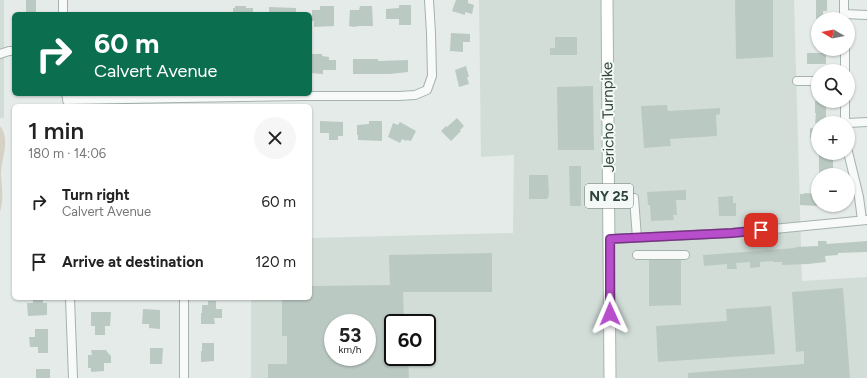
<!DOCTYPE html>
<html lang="en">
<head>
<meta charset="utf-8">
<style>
  :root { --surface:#fff; --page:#f6f6f6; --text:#222; --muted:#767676 }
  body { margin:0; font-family:Figtree,sans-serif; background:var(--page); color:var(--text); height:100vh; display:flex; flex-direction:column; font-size:15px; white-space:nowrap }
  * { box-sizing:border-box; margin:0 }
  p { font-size:13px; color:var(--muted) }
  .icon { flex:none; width:22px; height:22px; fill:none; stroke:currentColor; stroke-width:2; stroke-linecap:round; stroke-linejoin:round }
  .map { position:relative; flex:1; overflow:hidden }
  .drawer { position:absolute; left:12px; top:104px; width:300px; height:196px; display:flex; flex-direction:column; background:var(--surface); border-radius:6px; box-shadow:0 1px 3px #0004 }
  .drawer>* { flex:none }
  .top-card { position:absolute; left:12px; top:12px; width:300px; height:84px; border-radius:6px; box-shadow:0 1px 3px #0004; background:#0b6e4f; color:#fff; overflow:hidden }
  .needle { width:26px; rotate:280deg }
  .buttons { position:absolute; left:811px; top:12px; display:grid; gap:8px }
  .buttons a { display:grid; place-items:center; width:44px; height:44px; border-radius:50%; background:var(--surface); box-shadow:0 1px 3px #0004; font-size:20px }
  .speed { position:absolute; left:324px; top:314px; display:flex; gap:8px; font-size:20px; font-weight:700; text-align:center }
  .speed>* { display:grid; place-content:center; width:52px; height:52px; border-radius:50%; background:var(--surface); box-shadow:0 1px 3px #0004; line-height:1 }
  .speed small { font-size:10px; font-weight:400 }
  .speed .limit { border:2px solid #111; border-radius:6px; background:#fff; color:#111 }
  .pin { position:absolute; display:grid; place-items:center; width:34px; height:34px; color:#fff; margin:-17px; border-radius:8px; box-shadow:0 2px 6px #0006 }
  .me { position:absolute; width:44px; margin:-22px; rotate:359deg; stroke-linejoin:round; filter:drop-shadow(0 0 3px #0008) }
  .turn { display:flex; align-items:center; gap:14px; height:84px; padding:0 16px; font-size:18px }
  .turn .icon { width:52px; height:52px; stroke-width:2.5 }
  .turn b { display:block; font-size:28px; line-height:34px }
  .round { display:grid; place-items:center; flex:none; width:42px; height:42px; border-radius:21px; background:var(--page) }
  .overview { display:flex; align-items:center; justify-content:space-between; height:68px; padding:0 16px }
  h1 { font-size:24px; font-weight:600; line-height:30px }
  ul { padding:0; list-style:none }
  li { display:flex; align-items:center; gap:12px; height:60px; padding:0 16px }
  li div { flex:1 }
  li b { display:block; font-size:15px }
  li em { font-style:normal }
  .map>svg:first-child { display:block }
  .built { fill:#d2ddd8; fill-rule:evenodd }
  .green { fill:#d5d1c5 }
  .building { fill:#bbc9c3; fill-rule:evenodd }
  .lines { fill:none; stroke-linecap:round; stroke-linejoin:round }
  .minor-casing { stroke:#a5b2ad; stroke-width:10 }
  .major-casing { stroke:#a3b7af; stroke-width:13 }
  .minor { stroke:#f7faf9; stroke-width:8 }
  .major { stroke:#fff; stroke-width:11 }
  .route-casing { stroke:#783385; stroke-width:10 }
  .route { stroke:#b84ecc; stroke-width:7 }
  .labels { text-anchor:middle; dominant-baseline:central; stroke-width:4; stroke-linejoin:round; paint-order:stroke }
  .shield { fill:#f4f9f7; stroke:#687a73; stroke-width:1 }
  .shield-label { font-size:14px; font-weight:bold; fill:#2c443b }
  .street-label { font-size:15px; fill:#2c443b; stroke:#f4f9f7 }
</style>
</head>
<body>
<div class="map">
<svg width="867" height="378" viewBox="0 0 867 378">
  <rect width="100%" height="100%" fill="#e4ebe8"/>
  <path class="built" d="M0 0H4V118H0Z
    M479 0H794L802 281 867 277V378H251V298H310V238L513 233 514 155 481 157ZM333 323H367V357H333ZM393 323H427V357H393Z"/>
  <path class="green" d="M0 126C11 139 1 159 1 175 2 189 4 198 0 212Z"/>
  <path class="building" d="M26 0H36V14H26Z
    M456 0H468V3L474 5 472 14 465 12V15L452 11Z
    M735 0H773V57L736 59Z
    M816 0H827V11H823V19H816Z
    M399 5H411V25H399V19H386V9L399 8Z
    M235 6H246V8H253V14H233V8H235Z
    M320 6H334V26L314 27V21H312V10H320Z
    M360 6H372L373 26H359L354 27 349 26 350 10H359Z
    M269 7 296 8V14H269Z
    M812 30H818V38H812Z
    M451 33 470 34V42H463V52L450 51Z
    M555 37H577V55H550V48H555Z
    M807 53H826V64H807Z
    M310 54H322V56L329 57V60H336V70H323V74L310 73Z
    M353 59H378V61L408 60V72L390 74H353Z
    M466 66 469 77H467L469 84 459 87 455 70Z
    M593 86 594 150H558L557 87Z
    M815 101H826V117H825V123H815L816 113H815Z
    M667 105 668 111 720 108V114L716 115 717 136 670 139 671 146 644 148 641 106Z
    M457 118 464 126 460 130 461 131 451 141 441 131 446 126 447 127Z
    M320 121 343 122V136H338V140H329V133H320Z
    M369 121H382V141L358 140V135H357V125L369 124Z
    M400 122 416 131 411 141 407 140 406 141 402 139 400 143 388 137 393 123 398 125Z
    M810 128 818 129V138H810Z
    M819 153H830V159H833V168H829L830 173H819Z
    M569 166H581V206H570Z
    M529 175H548L549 194 548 198H547V199H529Z
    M686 190V200H676L677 215H673L674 220 651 221 650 205H648L647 192Z
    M804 193 818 194V206L800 205V194H804Z
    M733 196V203H736V216H719L718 197Z
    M818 241H826L827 244 867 241V252L838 253V255L825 256 826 262 808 264 782 265V262H773V261L760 262V267L750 268V262L736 263 737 269H727V264L704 266 703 255 796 248 795 247 818 246Z
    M492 253V292H403L404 323H393V357H408L409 378H268V364H287V336H282V298H310V286L390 285 389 255ZM333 323H367V357H333Z
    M649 260H681V305L649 306Z
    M843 288 850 378H688V373L804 364V351L796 352 792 292Z
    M33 298H43V303H47V315L28 316 27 303H33Z
    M208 301H216V309H222V318H214L215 324H201V313H202V305H208Z
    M771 306 775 354 658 362 656 326 727 321 726 309Z
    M143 309 160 310V329L149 328V324H142Z
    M91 312H111L110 326H105V335H95V326H91Z
    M35 329H48V353H38V347H30L29 337H35Z
    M202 343H214V361L201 362V351H202Z
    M150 348H163L162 364H150Z
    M91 350H106L108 353 111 356V363H104V371L91 372V368H88V355H92Z
    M36 369H50V378H36Z"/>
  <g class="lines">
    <defs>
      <path id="minor" d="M844 0V19
        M63 14V0
        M844 14 867 15
        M845 49V71
        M0 54 9 51H14
        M797 81H818
        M66 94 69 106
        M67 100 303 96H399L415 95 427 90 432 76 431 33 429 0
        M845 123V101
        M848 123 867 122
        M848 152 859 197 862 220
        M634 198 637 238
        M610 239 732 233 867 220
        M637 255H685
        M70 298 73 378
        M184 378V298"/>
      <path id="major" d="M607 0 610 378"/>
    </defs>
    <use href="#minor" class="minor-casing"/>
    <use href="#major" class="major-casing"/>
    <use href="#minor" class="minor"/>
    <use href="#major" class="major"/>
  </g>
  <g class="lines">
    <defs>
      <path id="route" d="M610 314V239L732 233 761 230"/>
    </defs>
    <use href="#route" class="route-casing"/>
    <use href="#route" class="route"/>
  </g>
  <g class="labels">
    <rect class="shield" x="585" y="184" width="48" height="24" rx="3"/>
    <g class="shield-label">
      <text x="609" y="196">NY 25</text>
    </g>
    <g class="street-label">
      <text transform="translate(608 117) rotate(-91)">Jericho Turnpike</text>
    </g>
  </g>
</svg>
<div class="buttons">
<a><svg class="needle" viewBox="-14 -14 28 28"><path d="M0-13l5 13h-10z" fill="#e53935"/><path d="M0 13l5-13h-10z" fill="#767676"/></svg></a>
<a><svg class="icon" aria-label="search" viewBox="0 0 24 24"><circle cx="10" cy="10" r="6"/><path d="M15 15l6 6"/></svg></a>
<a>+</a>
<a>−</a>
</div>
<div class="speed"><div>53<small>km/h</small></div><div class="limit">60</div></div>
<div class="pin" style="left:761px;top:230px;background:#d93025"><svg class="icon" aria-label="arrive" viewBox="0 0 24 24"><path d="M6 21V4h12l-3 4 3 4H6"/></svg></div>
<svg class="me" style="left:610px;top:314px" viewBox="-20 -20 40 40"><path d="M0-17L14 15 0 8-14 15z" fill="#b84ecc" stroke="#fff" stroke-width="4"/></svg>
<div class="top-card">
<div class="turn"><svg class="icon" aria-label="right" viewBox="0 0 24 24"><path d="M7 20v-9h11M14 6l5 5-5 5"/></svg><div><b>60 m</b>Calvert Avenue</div></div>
</div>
<section class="drawer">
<div class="overview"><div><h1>1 min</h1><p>180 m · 14:06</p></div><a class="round"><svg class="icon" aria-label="close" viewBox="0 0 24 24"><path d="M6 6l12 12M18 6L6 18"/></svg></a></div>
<ul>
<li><svg class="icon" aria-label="right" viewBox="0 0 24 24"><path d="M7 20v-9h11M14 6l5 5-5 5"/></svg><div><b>Turn right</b><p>Calvert Avenue</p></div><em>60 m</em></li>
<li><svg class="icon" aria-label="arrive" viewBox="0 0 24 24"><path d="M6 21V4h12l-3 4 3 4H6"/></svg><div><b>Arrive at destination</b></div><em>120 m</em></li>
</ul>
</section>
</div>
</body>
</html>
